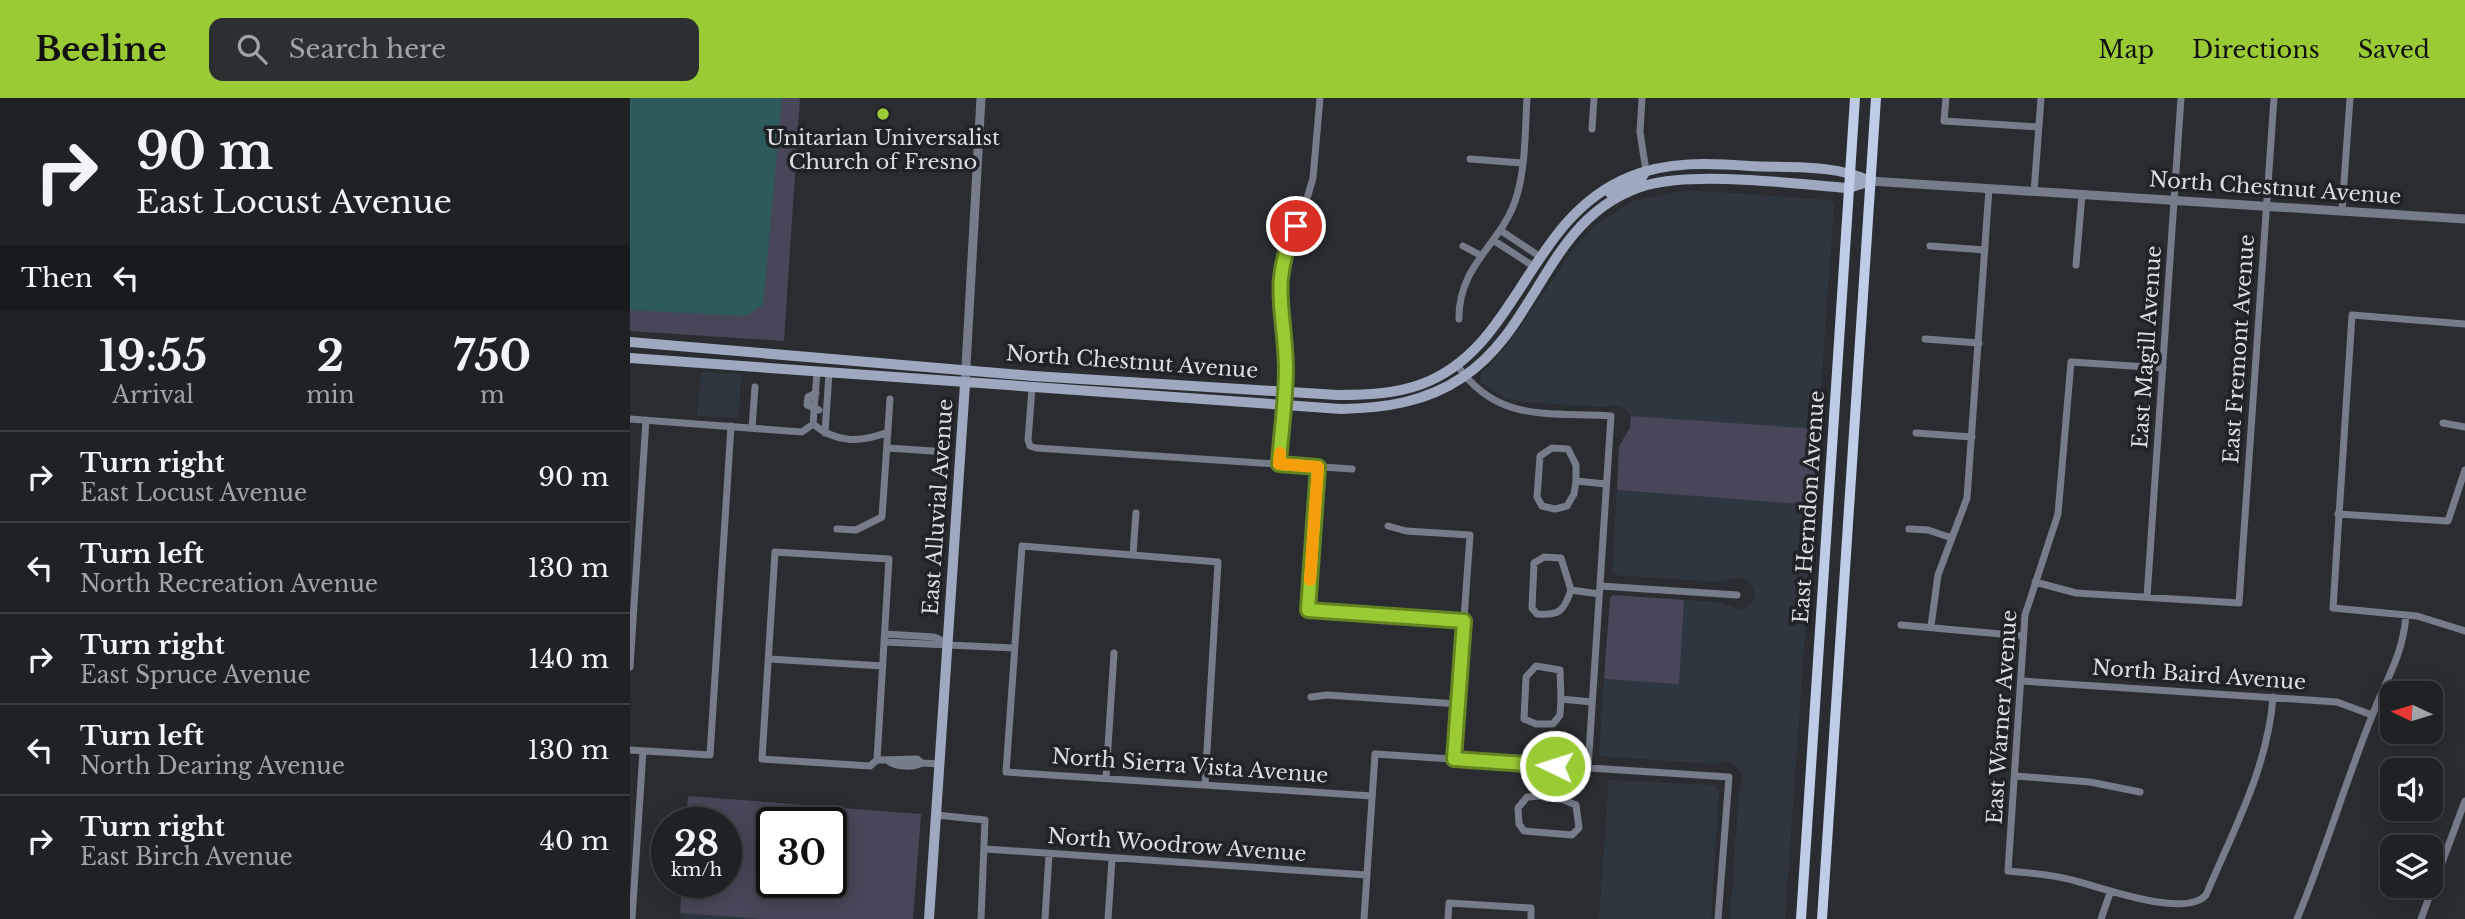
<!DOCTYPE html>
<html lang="en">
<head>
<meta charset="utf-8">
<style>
  :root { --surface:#1f2225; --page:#2c2f32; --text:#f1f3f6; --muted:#a1a4a7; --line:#3c3f42; --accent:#9acb34 }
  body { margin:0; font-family:"Libre Baskerville",serif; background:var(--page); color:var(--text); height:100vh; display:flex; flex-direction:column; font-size:26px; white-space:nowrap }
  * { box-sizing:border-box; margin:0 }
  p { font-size:23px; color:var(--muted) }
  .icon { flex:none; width:38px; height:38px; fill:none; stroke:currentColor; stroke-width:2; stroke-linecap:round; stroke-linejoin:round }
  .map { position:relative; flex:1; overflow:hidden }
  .sheet { display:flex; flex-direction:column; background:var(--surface); width:630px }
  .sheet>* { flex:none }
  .top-card { background:#1f2225; color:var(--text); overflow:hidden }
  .needle { width:46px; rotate:274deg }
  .tools { position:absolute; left:1750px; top:583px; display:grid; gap:14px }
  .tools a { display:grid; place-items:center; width:63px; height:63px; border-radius:14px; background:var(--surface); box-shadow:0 4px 18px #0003,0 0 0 2px var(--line); font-size:35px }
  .speed { position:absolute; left:21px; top:709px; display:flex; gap:14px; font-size:35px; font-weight:700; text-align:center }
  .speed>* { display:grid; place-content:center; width:91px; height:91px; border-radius:50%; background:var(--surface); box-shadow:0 4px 18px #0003,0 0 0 2px var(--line); line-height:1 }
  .speed small { font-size:18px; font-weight:400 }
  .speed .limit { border:4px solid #111; border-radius:10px; background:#fff; color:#111 }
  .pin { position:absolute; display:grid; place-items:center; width:60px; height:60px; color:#fff; margin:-30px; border:4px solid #fff; border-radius:50%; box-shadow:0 2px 7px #0007 }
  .me { position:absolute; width:77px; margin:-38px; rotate:274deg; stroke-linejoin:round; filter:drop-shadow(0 0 5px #0008) }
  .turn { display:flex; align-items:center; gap:24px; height:147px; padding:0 21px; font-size:32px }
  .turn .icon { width:91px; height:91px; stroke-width:2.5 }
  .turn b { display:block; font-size:49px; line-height:60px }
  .then { display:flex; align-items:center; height:66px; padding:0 21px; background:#0003; gap:14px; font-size:26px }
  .eta { display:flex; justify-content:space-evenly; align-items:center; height:119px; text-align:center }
  .eta b { font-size:42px; font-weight:800; line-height:49px }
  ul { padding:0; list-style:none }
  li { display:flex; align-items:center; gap:21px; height:91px; padding:0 21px; border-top:2px solid var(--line) }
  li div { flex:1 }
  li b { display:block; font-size:26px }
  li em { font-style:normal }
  header { display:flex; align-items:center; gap:42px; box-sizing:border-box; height:98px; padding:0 35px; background:var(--accent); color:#111 }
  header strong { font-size:33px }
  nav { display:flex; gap:38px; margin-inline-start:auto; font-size:24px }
  .search { width:490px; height:63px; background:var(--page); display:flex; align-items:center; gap:18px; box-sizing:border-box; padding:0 24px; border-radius:14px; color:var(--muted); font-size:26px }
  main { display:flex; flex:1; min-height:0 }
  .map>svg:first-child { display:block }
  .built { fill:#2e373f }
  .green { fill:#484759; fill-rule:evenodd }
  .water { fill:#2d5b5b }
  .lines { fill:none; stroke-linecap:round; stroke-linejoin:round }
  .minor { stroke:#757c8a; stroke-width:7 }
  .tertiary { stroke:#757c8a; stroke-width:9 }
  .secondary { stroke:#9ea9bf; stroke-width:10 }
  .primary { stroke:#becce8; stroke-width:10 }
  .route-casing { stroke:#648422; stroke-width:18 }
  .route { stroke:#9acb34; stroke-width:12 }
  .slow { stroke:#f59e0b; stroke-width:12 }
  .poi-dot { fill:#9acb34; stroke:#1f2327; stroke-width:2.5 }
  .labels { text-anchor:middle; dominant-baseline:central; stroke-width:7; stroke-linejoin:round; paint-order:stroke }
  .poi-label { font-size:21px; fill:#dbdee0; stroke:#1f2327 }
  .street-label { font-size:21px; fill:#dbdee0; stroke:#1f2327 }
</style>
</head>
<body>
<header>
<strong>Beeline</strong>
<div class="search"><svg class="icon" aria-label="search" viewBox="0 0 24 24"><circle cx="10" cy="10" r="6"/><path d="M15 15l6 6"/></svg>Search here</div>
<nav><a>Map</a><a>Directions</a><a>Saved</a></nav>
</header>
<main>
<section class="sheet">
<div class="top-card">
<div class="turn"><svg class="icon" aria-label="right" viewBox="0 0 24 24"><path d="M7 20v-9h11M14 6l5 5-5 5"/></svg><div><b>90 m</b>East Locust Avenue</div></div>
<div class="then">Then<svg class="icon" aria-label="left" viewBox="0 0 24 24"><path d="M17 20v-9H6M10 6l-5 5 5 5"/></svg></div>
</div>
<div class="eta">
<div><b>19:55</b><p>Arrival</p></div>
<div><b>2</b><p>min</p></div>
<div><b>750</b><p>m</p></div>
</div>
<ul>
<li><svg class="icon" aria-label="right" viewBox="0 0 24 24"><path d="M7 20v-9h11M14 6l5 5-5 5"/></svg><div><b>Turn right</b><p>East Locust Avenue</p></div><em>90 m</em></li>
<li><svg class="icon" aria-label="left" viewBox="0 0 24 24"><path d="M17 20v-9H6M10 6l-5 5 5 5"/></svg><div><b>Turn left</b><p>North Recreation Avenue</p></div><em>130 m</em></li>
<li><svg class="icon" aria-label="right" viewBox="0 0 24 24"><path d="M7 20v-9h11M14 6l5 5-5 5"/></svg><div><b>Turn right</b><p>East Spruce Avenue</p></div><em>140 m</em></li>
<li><svg class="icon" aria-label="left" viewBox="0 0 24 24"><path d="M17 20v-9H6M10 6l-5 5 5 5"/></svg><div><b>Turn left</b><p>North Dearing Avenue</p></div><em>130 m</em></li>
<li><svg class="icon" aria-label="right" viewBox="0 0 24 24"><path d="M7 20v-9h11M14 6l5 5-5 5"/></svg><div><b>Turn right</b><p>East Birch Avenue</p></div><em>40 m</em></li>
</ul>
</section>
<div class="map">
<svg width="1835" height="821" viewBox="0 0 1835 821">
  <rect width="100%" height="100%" fill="#292d31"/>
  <path class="built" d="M1056 92 1200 102 1204 106 1188 331 1001 318 994 310 983 307 970 309 894 304 876 300 850 284 851 276 876 249 945 149 966 127 1003 103Z
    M71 274 111 276 109 320 67 318Z
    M987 392 1184 407 1155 821H1100L1109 695 1113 679 1106 667 1097 663 1084 666 969 658 974 581 1048 586 1054 502 1088 504 1110 512 1121 506 1125 497 1120 484 1108 479 1090 484 984 477 982 474Z
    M979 682 1084 687 1089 692 1081 821H969Z
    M51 815 132 821H50Z"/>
  <path class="green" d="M0 0H170L154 243 0 233Z
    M1001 318 1188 331 1184 407 987 392 989 348 1000 330Z
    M983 497 1054 502 1049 586 974 581 980 500Z
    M58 698 291 716 283 821H132L50 815 52 784H96V724H56ZM201 724V784H142V724Z"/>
  <path class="water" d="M0 0H152L133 206 117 218 0 212Z"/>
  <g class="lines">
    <path class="minor" d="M1012 0 1010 34 1016 73
      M1316 0 1314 23 1409 29
      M962 31 964 0
      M840 61 892 65
      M1404 94 1411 0
      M1712 113 1720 0
      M870 132 909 158
      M863 142 903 168
      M833 148 850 157
      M1300 148 1355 152
      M1446 167 1452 97
      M829 221C828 165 874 145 887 97 896 66 895 31 897 0
      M1835 226 1722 217 1703 510 1787 518 1835 533
      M1295 241 1349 245
      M827 267C867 325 917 314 981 318L958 670
      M1533 270 1441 264 1428 416 1395 517 1378 773C1399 775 1421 776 1442 782 1471 789 1555 821 1576 797 1603 733 1638 669 1643 599
      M402 290 398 342 400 348 406 350 722 371
      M186 295 178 299 177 307 189 312
      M0 321 172 334 183 326 187 274
      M1813 325 1835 329
      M183 326C206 345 230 345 258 334
      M122 330 125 289
      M195 335 199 275
      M1286 335 1342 339
      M257 350 303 353
      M649 366 656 266 649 200 650 174 656 149 676 104 683 80 690 0
      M688 369 678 512 834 523
      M946 383V367L938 351 922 350 910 358 907 399 912 408 925 411 937 408 944 396 946 383 976 386
      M1708 416 1818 423 1835 372
      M758 428 776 433 840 437 824 661
      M207 431 226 432 252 419 260 301
      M1279 431 1298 432 1322 440
      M145 454 259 461 247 662 240 668 132 661Z
      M503 456 506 415
      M1405 484 1446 495 1609 505 1644 0
      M970 488 1107 497
      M941 492 931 460 914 459 904 465 902 510 907 516C929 518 934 513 941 492L969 496
      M1517 499 1551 0
      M1271 527 1393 538
      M1301 528 1308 477 1337 400 1359 91
      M255 536 304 539 318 545
      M254 544 384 550
      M139 561 253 568
      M0 569 16 322
      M1391 583 1707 604 1742 617
      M681 599 697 597 828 606
      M931 601 930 572 906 568 896 579 894 621 906 626H923L930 617 931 601 962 604
      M0 652 80 657 101 328
      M247 662 287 661 292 665 310 666
      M258 663C267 669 283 670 292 665
      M1385 678 1460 684 1510 694
      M476 680 484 555
      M575 687 588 464 392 448 376 674 742 698
      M922 697 946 707 949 730 942 737 894 733 889 726 888 710 897 699 922 697 925 668
      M306 717 355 722 351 821
      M355 751 737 777
      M2 821 13 653
      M415 821 419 756
      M478 821 482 761
      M734 821 745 656 1099 679 1088 821
      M818 821 819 805 901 810V821
      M1471 821 1480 795
      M1667 821C1695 754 1715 685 1742 618 1756 581 1773 558 1776 517
      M1791 821 1835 703"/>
    <path class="tertiary" d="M1240 83 1835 121
      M335 286 351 0"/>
    <path class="secondary" d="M980 95 1010 82 1016 73
      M0 244 403 278 708 297C736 297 765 296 792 286 890 249 897 121 999 79 1038 63 1079 65 1120 68 1160 70 1204 66 1240 83
      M0 260 711 311C756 310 796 304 833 279 911 227 917 116 1017 87 1067 73 1165 86 1219 90L1240 83
      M299 821 335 286"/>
    <path class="primary" d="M1171 821 1225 0
      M1192 821 1246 0"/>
  </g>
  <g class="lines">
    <defs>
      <path id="route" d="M666 128C639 187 655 211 656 270 656 302 651 334 649 366L688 369 678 512 834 523 824 661 925 668"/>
    </defs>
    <use href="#route" class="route-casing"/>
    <use href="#route" class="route"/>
    <path class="slow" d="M650 355 649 366 688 369 680 482"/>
  </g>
  <circle class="poi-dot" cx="253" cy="16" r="7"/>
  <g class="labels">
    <g class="poi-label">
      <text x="253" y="40">Unitarian Universalist<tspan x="253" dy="24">Church of Fresno</tspan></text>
    </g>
    <g class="street-label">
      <text transform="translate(1645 90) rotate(4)">North Chestnut Avenue</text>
      <text transform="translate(1517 249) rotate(-86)">East Magill Avenue</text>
      <text transform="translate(1609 251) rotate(-86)">East Fremont Avenue</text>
      <text transform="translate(502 264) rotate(4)">North Chestnut Avenue</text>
      <text transform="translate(308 409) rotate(-86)">East Alluvial Avenue</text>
      <text transform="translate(1179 409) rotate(-86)">East Herndon Avenue</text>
      <text transform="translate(1569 577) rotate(4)">North Baird Avenue</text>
      <text transform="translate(1372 619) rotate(-86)">East Warner Avenue</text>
      <text transform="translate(560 668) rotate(4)">North Sierra Vista Avenue</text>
      <text transform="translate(547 747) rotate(4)">North Woodrow Avenue</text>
    </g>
  </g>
</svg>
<div class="tools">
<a><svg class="needle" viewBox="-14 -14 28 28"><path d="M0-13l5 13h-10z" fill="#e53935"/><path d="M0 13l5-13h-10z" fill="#a1a4a7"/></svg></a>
<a><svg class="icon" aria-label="sound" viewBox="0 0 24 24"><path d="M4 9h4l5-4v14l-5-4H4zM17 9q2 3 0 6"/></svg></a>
<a><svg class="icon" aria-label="layers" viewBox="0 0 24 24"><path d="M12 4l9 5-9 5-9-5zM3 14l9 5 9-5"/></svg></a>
</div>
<div class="speed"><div>28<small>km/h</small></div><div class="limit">30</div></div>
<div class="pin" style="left:666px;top:128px;background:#d93025"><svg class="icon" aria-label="arrive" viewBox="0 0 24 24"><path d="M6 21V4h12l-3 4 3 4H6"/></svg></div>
<svg class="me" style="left:925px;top:668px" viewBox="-20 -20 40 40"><circle r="17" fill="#9acb34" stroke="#fff" stroke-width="3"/><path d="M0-11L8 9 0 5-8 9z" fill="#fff"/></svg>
</div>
</main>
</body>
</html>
